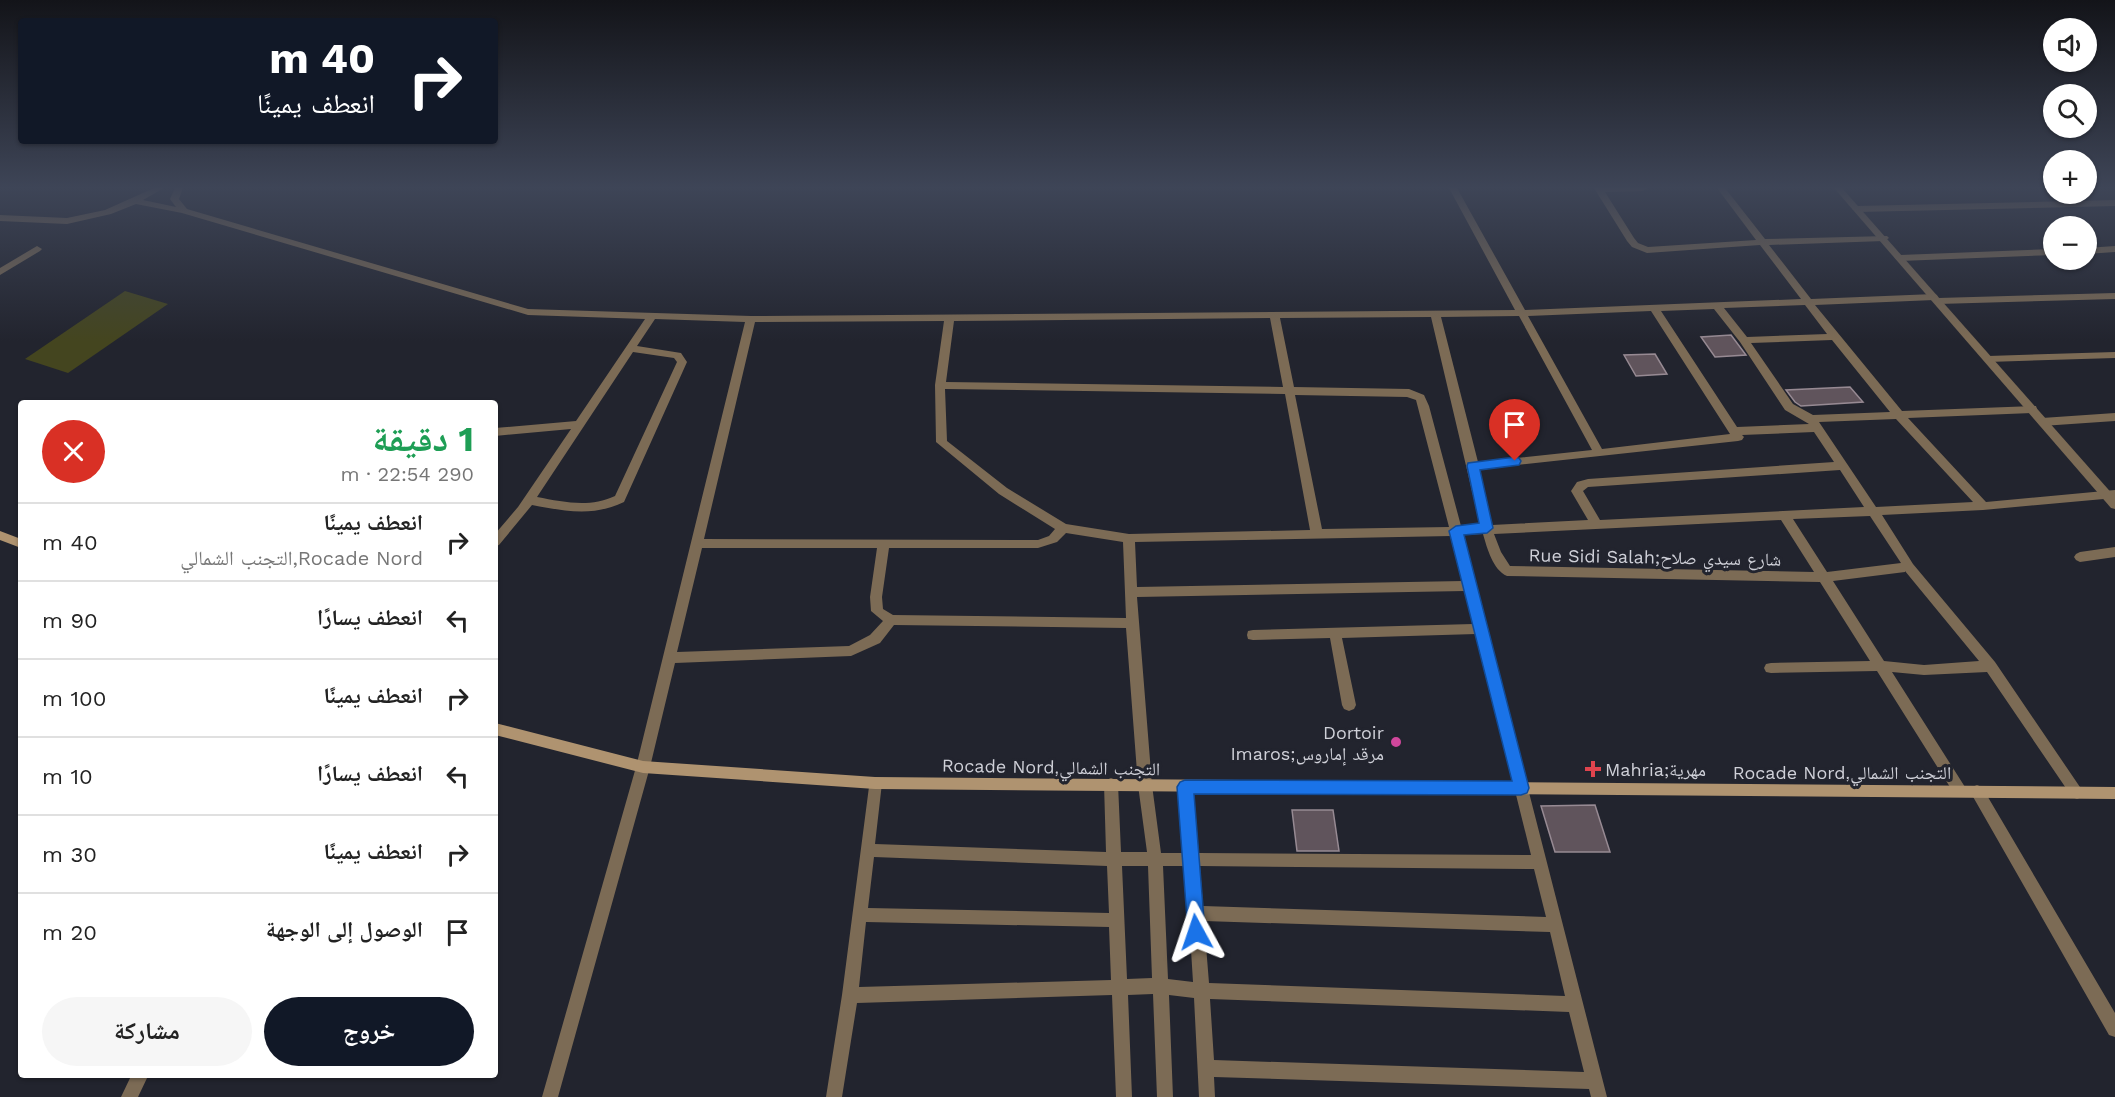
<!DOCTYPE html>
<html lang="ar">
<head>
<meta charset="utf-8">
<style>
  :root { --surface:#fff; --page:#f6f6f6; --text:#222; --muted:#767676; --line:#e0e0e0; --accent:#111827 }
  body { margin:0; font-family:"Work Sans","Noto Naskh Arabic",sans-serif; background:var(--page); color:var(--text); direction:rtl; height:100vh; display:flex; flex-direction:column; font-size:22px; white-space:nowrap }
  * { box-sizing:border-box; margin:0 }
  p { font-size:20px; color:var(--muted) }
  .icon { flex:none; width:33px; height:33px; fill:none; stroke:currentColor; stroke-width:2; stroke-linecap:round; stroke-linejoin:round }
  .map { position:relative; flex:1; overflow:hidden; direction:ltr }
  .sheet { position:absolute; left:18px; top:400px; width:480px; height:678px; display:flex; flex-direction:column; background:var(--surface); border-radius:6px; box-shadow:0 2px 4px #0004; direction:rtl }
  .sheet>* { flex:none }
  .hud { position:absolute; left:18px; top:18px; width:480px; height:126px; border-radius:6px; box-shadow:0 2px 4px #0004; direction:rtl; background:#111827; color:#fff; overflow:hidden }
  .controls { position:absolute; left:2043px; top:18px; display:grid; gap:12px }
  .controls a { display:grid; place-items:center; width:54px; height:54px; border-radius:50%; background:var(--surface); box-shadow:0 2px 4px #0004; font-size:30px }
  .pin { position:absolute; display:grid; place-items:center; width:51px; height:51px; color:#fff; margin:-62px -26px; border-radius:50% 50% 50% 0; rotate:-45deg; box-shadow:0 0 6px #0007 }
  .pin .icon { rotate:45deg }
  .me { position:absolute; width:66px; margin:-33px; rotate:355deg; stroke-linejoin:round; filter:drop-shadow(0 0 4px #0008) }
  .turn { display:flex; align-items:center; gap:21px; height:126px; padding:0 24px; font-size:27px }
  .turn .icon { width:78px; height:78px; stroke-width:2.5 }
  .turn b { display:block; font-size:42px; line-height:51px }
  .round { display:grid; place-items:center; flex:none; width:63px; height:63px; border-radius:32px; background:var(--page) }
  .headline { display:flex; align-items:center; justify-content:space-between; height:102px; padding:0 24px }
  h1 { font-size:36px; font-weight:700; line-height:45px; color:#1e9e55 }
  .cta { display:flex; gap:12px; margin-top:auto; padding:12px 24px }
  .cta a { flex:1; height:69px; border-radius:36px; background:var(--accent); color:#fff; font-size:24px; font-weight:700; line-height:69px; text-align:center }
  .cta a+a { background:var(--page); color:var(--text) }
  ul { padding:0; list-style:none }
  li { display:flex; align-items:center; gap:18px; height:78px; padding:0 24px; border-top:2px solid var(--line) }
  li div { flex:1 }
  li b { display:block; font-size:22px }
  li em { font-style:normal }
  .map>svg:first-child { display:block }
  .green { fill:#44451f }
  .building { fill:#60545c; stroke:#978a93; stroke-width:1.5 }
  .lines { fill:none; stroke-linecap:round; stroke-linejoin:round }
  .minor { fill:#7c6b55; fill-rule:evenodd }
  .tertiary { fill:#7c6b55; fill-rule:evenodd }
  .secondary { fill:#af9370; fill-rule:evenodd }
  .route { fill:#1a73e8; stroke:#114b97; stroke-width:1.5 }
  .hotel-dot { fill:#d1479c; stroke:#22242e; stroke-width:2 }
  .health-dot { fill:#e0444e; stroke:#22242e; stroke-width:2 }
  .labels { text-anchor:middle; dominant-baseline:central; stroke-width:6; stroke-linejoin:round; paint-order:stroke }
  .street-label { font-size:18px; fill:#cfd0d8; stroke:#22242e }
  .poi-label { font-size:18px; fill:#cfd0d8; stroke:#22242e; text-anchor:end }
</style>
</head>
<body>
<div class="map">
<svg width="2115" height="1097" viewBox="0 0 2115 1097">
  <rect width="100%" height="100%" fill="#22242e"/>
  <path class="green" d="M125 291 168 304 68 373 25 359Z"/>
  <path class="building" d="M1731 335 1746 355 1715 357 1701 337Z
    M1655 354 1667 374 1636 376 1624 355Z
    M1850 387 1863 402 1801 406 1795 402 1786 390Z
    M1595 805 1610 852H1555L1541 806Z
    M1292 810H1333L1339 851H1297Z"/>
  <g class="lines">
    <path class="minor" d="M154 188H164L143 200 176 207 170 199 175 188H183L179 199 187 209 528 309 751 316 1515 310 1449 188H1457L1525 310 1801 299 1760 245 1647 253 1632 247 1627 241 1594 188H1647L1643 191 1605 192 1634 238 1638 243 1648 247 1756 240 1717 188H1725L1765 239 1887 236 1889 238 1884 241 1769 245 1811 299 1934 294 1937 295 1938 298 2115 293V299L1938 304 1935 303 1934 300 1815 305 1902 411 2036 406 2037 409 2036 412 2032 413 1908 418 1986 502 2115 490V498L1983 510 1882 515 1913 564 1995 662 2084 793 2082 797 2077 799 2072 797 1987 672 1924 675 1892 672 1965 787 1967 791 1965 795 1960 797 1955 795 1877 671 1771 673 1766 672 1764 668 1766 664 1771 663 1870 661 1820 582 1507 576C1493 570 1487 548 1483 534L1463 535 1607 1097H1591L1589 1089 1214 1077 1215 1097H1199L1194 998 1169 995 1173 1097H1157L1153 994 1128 995 1132 1097H1116L1112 995 857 1003 842 1097H826L842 995 870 779 875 777 880 779 882 783 875 844 1106 852 1104 784 1106 780 1111 778 1116 780 1118 784 1121 852H1147L1138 785 1126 628 894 625 880 643 851 656 675 663 650 767 558 1097H542L636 767 745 322 655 319 637 346 681 353 687 362 624 502C593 517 564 511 532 505L499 545 495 546V534L518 507 571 429 495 436V428L576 421 645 319 528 315 182 213 136 204 111 214 67 224 0 221V215L67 218 105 210ZM1805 305 1827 334 1747 337 1724 308ZM1714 309 1740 342 1785 410 1809 424 1737 427 1661 311ZM1651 311 1730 434 1602 449 1528 316ZM1519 316 1592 450 1478 462 1441 317ZM1431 317 1480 525 1461 526 1429 406 1424 395 1409 389 1294 387 1280 318ZM1270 318 1283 387 946 382 954 321ZM944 321 935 385 936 442 999 494 1055 529 1049 536 1038 540 704 539 755 322ZM1832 340 1890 412 1813 415 1793 404 1751 343ZM633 352 674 358 677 362 615 496C589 508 564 502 537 497ZM945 389 1285 394 1310 530 1129 534 1066 524 1007 488 947 441ZM1295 395 1407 397 1416 400 1449 527 1322 529ZM1896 419 1973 502 1876 507 1819 422ZM1814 432 1834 462 1588 479 1577 482 1571 491 1588 520 1492 525 1479 469 1738 441 1742 440 1744 437 1742 435ZM1840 470 1864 507 1600 520 1583 491 1588 487ZM1870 516 1901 563 1827 572 1793 519ZM1781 520 1814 572 1510 566 1501 552 1494 534ZM1066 533 1123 542 1126 618 893 615 883 609 882 597 889 548H1038L1057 542ZM1451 536 1463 581 1137 587 1135 542ZM702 548H877L870 597 871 611 883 621 870 635 849 646 677 652ZM1905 572V571L1979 661 1924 665 1884 661 1833 581ZM1465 591 1473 624 1253 630 1248 631 1247 635 1248 639 1253 640 1330 638 1342 705 1344 709 1349 711 1354 709 1356 705 1342 638 1476 634 1531 855 1198 853 1193 787 1191 783 1186 781 1181 783 1179 787 1184 853H1161L1152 785 1137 597ZM874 857 1107 866 1109 913 868 908ZM1122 866H1148L1152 978 1127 979ZM1163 866H1185L1188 909 1186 913 1189 918 1193 982 1168 979ZM1200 866 1534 869 1546 917 1203 906ZM1204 921 1550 932 1565 996 1209 983ZM866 922 1109 927 1111 980 859 987ZM1210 999 1569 1012 1584 1072 1214 1060Z
      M2115 200V206L1857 212 1852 209 1857 206Z
      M37 246 42 249 40 251 0 275V268Z
      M2115 246V252L2086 254V248Z
      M2054 249V255L1900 261 1895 258 1900 255Z
      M2115 352V358L1988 362 1983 359 1988 356Z
      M2115 413V421L2042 426 2037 422 2042 418Z
      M2115 547V557L2080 562 2076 560 2074 557 2076 554 2080 552Z
      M1977 785 1982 787 2115 1013V1037L2109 1035 1972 795 1970 791 1972 787Z
      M131 1076H148L138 1097H121Z"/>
    <path class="tertiary" d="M1834 188H1842L2115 497V509L2111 508Z"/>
    <path class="secondary" d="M0 531 21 539V548L0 540Z
      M495 723 643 761 875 777 2115 787V799L875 789 643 773 495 735Z"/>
  </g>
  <linearGradient id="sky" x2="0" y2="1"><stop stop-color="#131419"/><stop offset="0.55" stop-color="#3e4557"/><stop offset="1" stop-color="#3e4557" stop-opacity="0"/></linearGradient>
  <rect width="2115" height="341" fill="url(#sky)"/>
  <path class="route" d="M1515 457 1519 458 1521 461 1519 465 1480 470 1493 528 1487 533 1464 535 1529 788 1527 793 1521 795 1194 794 1205 932 1202 938 1196 941 1190 938 1188 932 1177 787 1180 782 1185 780 1512 781 1449 531 1456 526 1479 523 1467 466 1468 463Z"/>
  <circle class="hotel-dot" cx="1396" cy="742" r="6"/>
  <path class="health-dot" d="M1590 760h6v6h6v6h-6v6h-6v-6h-6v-6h6z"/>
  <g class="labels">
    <g class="street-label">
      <text transform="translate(1655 557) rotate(1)">Rue Sidi Salah;شارع سيدي صلاح</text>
      <text transform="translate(1051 767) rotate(1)">Rocade Nord,التجنب الشمالي</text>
      <text x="1842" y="772">Rocade Nord,التجنب الشمالي</text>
    </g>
    <g class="poi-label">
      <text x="1384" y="732">Dortoir<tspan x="1384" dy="21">Imaros;مرقد إماروس</tspan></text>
      <text x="1605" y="769" text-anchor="start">Mahria;مهرية</text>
    </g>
  </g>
</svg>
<div class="controls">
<a><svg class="icon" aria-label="sound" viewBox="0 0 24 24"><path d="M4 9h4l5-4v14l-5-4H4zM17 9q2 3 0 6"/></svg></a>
<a><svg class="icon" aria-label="search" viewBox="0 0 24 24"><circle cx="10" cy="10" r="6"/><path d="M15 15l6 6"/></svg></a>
<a>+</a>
<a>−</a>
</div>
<div class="pin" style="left:1515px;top:461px;background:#d93025"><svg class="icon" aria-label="arrive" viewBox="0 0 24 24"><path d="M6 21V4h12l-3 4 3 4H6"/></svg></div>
<svg class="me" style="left:1196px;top:932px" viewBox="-20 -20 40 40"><path d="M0-17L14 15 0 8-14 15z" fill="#1a73e8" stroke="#fff" stroke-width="4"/></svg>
<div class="hud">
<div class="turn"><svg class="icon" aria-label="right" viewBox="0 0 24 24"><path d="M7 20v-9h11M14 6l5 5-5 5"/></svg><div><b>40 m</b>انعطف يمينًا</div></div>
</div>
<section class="sheet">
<div class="headline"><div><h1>1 دقيقة</h1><p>290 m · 22:54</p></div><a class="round" style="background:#d93025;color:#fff"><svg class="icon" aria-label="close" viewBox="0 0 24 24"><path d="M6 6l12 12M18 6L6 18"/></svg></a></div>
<ul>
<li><svg class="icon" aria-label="right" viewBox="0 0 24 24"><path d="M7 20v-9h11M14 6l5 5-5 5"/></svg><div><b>انعطف يمينًا</b><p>Rocade Nord,التجنب الشمالي</p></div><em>40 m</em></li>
<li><svg class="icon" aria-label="left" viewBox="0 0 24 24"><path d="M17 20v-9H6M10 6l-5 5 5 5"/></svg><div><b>انعطف يسارًا</b></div><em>90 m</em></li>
<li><svg class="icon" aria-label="right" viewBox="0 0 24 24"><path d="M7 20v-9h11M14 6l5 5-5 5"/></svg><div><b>انعطف يمينًا</b></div><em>100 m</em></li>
<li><svg class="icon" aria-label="left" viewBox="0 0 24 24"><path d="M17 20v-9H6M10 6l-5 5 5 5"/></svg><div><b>انعطف يسارًا</b></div><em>10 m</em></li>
<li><svg class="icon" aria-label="right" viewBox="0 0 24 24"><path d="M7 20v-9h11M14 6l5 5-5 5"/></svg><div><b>انعطف يمينًا</b></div><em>30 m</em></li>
<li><svg class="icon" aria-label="arrive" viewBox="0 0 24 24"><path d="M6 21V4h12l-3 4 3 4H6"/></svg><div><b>الوصول إلى الوجهة</b></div><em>20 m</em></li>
</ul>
<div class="cta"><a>خروج</a><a>مشاركة</a></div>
</section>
</div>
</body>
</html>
